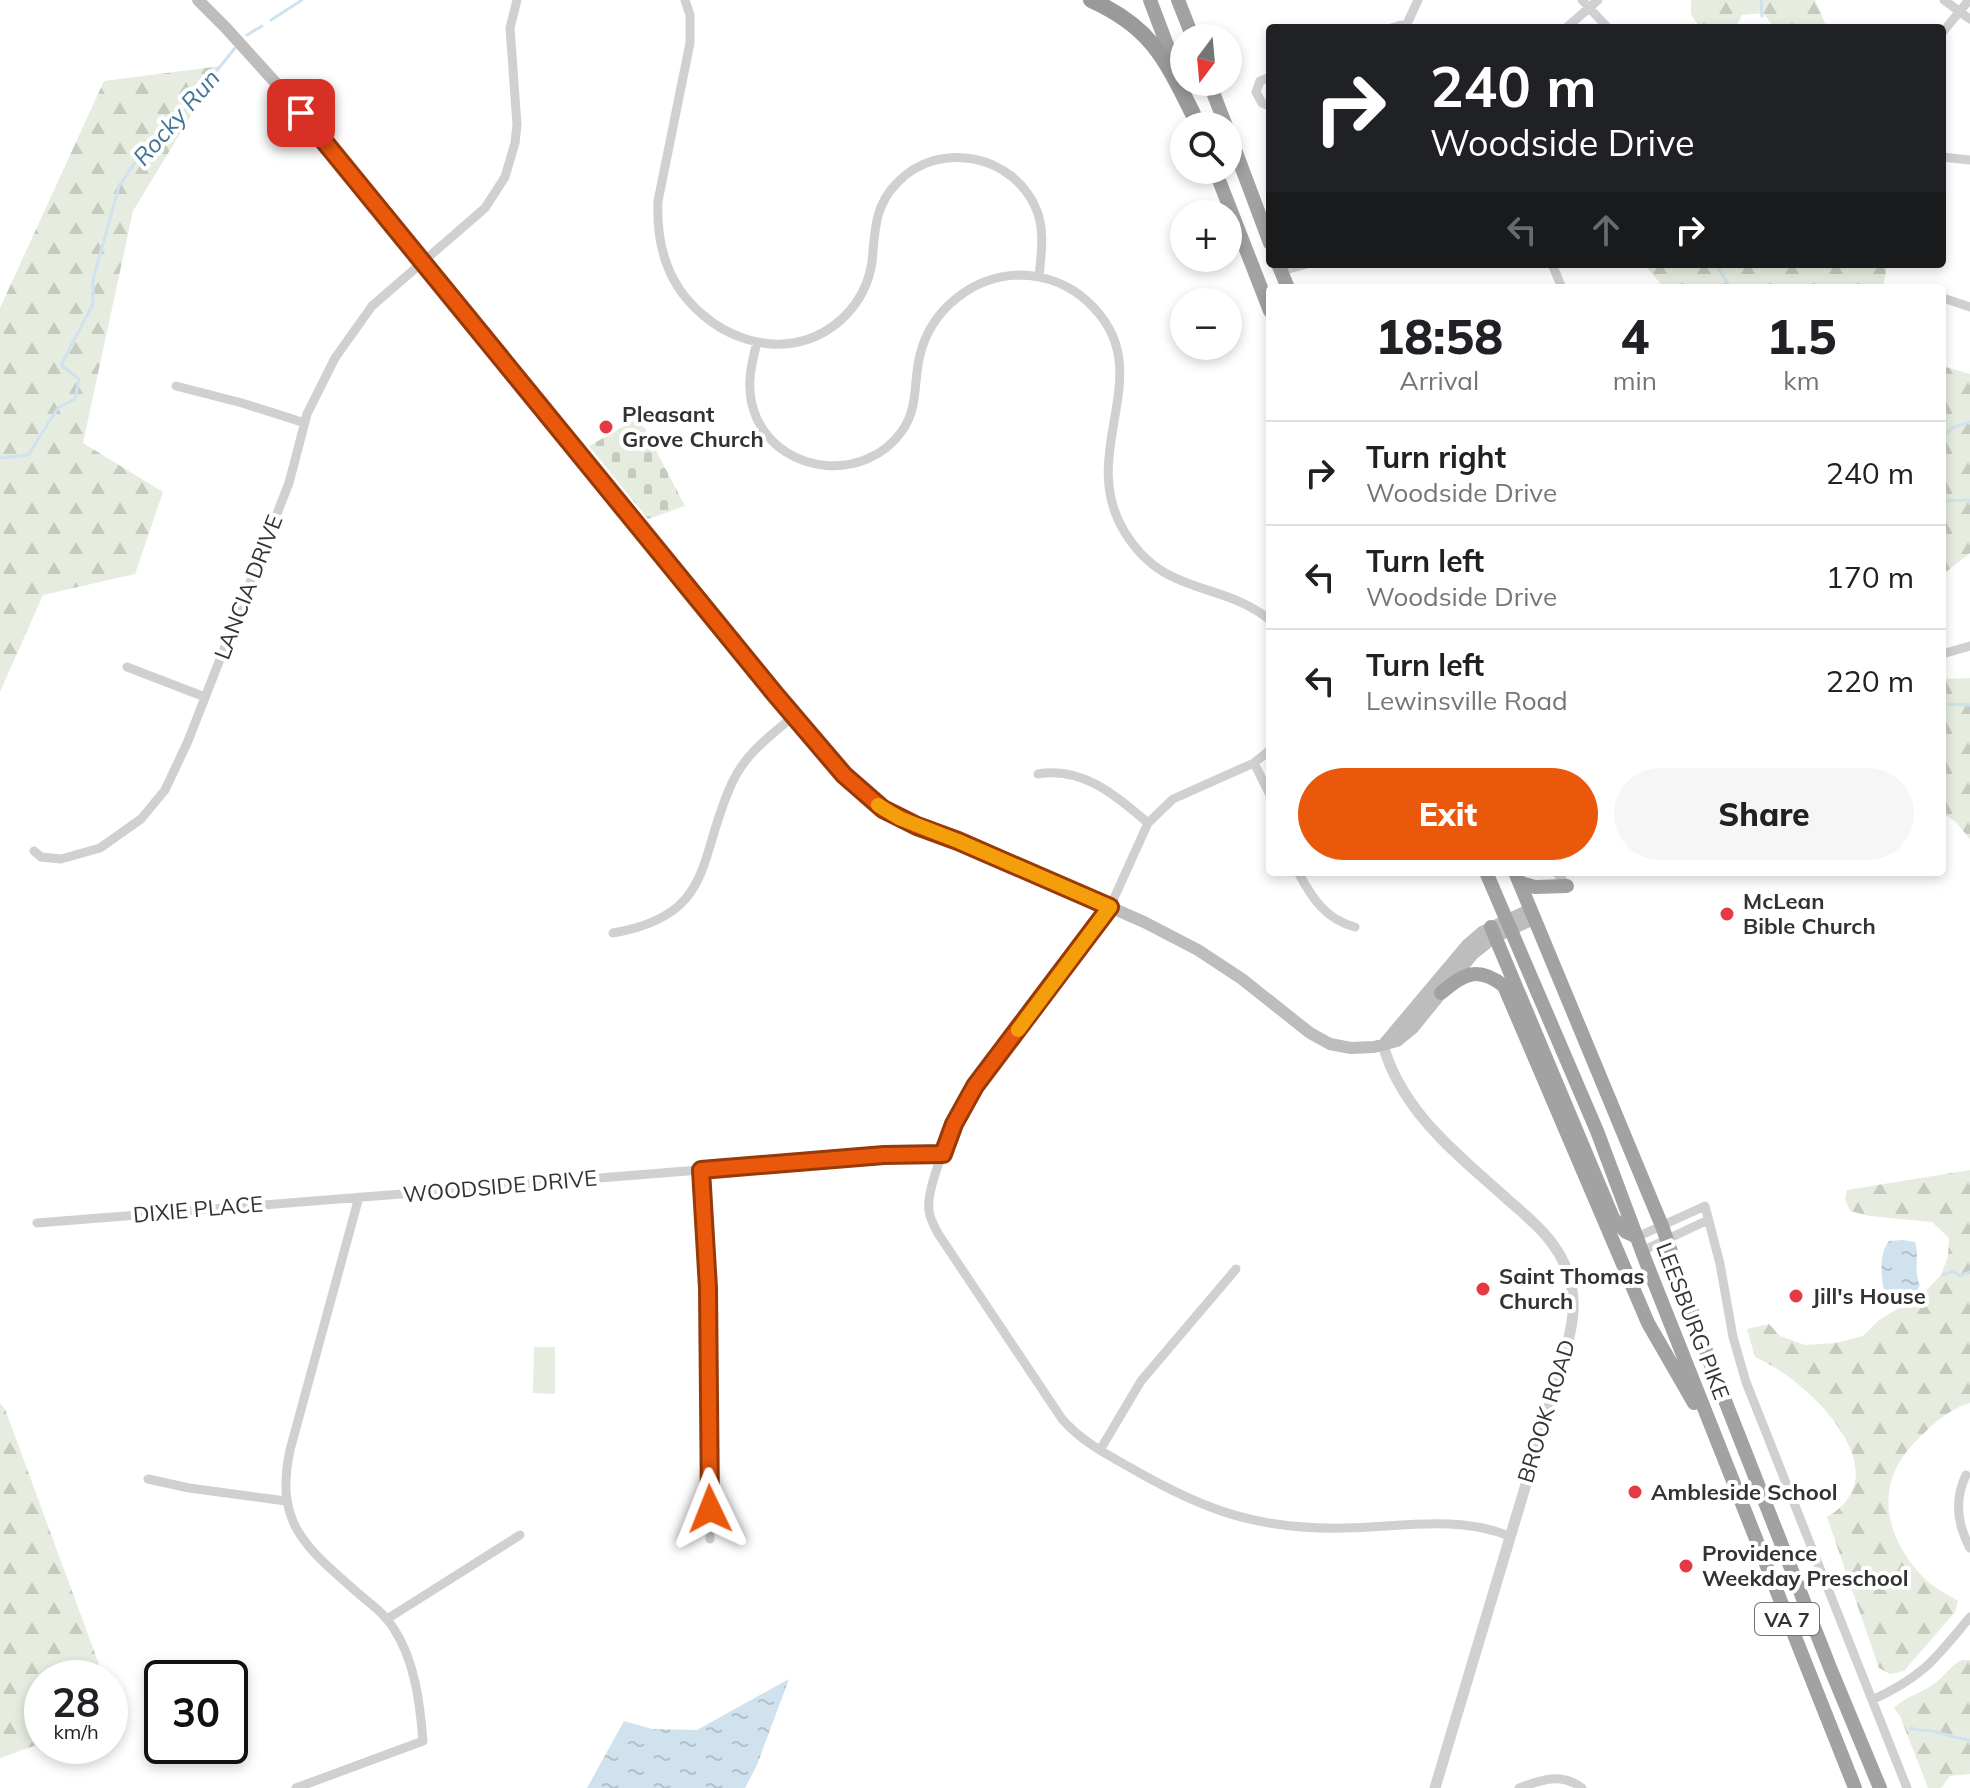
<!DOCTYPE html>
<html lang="en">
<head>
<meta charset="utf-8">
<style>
  :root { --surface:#fff; --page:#f6f6f6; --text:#202124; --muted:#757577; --line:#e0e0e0; --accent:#ea580c }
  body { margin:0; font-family:Mulish,sans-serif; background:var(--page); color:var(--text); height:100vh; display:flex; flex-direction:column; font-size:30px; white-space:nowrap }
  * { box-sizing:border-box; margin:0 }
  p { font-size:26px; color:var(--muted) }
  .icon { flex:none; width:44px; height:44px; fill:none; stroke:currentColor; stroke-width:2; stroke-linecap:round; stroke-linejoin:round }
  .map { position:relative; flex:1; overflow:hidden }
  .drawer { position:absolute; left:1266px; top:284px; width:680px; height:592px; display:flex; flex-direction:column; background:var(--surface); border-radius:8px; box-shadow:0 4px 12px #0003 }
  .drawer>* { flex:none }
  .top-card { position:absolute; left:1266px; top:24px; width:680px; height:244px; border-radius:8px; box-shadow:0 4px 12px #0003; background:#202124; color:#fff; overflow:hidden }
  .needle { width:52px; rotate:196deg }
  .fabs { position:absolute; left:1170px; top:24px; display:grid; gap:16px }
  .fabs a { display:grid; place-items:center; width:72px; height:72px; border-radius:50%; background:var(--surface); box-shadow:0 4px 12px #0003; font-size:40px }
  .speed { position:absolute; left:24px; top:1660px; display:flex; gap:16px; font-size:40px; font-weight:700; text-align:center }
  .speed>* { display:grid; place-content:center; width:104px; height:104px; border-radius:50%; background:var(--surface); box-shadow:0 4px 12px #0003; line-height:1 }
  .speed small { font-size:20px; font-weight:400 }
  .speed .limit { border:4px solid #111; border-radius:12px; background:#fff; color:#111 }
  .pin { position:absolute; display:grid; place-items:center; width:68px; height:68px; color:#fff; margin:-34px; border-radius:16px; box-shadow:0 4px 12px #0006 }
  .me { position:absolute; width:88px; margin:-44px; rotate:358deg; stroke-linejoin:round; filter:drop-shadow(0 0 6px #0008) }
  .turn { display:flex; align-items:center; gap:28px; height:168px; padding:0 32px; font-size:36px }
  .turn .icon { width:104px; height:104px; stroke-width:2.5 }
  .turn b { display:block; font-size:56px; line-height:68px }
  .lanes { display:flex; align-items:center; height:76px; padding:0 32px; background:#0003; justify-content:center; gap:40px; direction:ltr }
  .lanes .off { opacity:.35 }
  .eta { display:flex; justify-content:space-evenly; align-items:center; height:136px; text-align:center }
  .eta b { font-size:48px; font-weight:800; line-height:56px }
  .action { display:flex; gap:16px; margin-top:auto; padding:16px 32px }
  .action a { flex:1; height:92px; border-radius:48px; background:var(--accent); color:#fff; font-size:32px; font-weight:800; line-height:92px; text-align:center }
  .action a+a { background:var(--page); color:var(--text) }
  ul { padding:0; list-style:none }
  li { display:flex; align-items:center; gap:24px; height:104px; padding:0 32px; border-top:2px solid var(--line) }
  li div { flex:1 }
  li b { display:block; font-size:30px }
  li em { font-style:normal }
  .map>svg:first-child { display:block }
  .forest { fill:url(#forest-firs) }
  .cemetery { fill:url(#cemetery-stones) }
  .garden { fill:#e6ecdf }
  .water { fill:url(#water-ripples) }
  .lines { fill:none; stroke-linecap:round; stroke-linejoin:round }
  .stream { stroke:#cfe2ee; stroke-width:3 }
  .minor { stroke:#d0d0d0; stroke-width:9 }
  .tertiary { stroke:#d0d0d0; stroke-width:11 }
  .secondary { stroke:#bdbdbd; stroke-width:12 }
  .trunk { stroke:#a2a2a2; stroke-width:14 }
  .motorway { stroke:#9a9a9a; stroke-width:16 }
  .route-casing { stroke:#983908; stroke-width:20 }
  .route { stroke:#ea580c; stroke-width:14 }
  .slow { stroke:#f59e0b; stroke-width:14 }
  .poi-dot { fill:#e63946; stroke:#fff; stroke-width:3 }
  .labels { text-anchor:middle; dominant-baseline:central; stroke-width:8; stroke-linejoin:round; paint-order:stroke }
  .shield { fill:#fff; stroke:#707070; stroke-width:2 }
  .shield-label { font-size:20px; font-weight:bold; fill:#333 }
  .poi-label { font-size:22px; font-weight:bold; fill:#333; stroke:#fff; text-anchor:start }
  .street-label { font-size:22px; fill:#333; stroke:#fff }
  .water-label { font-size:24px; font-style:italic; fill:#3f7597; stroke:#fff }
</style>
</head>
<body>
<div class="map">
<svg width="1970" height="1788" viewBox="0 0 1970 1788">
  <defs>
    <pattern id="forest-firs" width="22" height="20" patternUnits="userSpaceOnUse" patternTransform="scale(2)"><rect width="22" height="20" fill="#e6ecdf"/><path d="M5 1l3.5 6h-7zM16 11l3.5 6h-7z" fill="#c6cbc0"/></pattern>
    <pattern id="cemetery-stones" width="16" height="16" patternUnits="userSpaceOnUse" patternTransform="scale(2)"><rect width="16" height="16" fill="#e6ecdf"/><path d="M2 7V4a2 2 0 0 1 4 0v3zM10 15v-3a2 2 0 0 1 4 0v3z" fill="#c6cbc0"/></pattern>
    <pattern id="water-ripples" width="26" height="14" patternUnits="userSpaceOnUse" patternTransform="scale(2)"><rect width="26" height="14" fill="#cfe2ee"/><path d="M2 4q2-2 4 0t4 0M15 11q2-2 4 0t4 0" fill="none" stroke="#b2c2cd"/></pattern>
  </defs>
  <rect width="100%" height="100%" fill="#fff"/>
  <path class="forest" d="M1691 0H1815L1827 28H1775L1763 13 1742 15 1735 28H1700L1691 14Z
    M221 66 133 211 83 443 163 492 135 574 43 595 0 692V308L104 81Z
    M1644 264H1887L1883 288H1664Z
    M1942 366 1970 374V553L1942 575Z
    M1970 678V839L1955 821 1942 813V679Z
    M1970 1170V1403C1949 1409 1934 1423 1919 1438 1872 1482 1883 1537 1926 1580 1935 1589 1948 1594 1958 1601L1955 1612 1904 1671 1890 1674 1879 1668 1827 1517C1905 1472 1805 1378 1755 1357L1747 1329 1769 1324 1780 1336 1805 1345 1835 1343 1863 1336 1879 1320 1923 1294 1941 1275 1948 1256 1949 1238 1932 1222 1870 1216 1850 1211 1845 1199 1847 1190Z
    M0 1403 5 1409 104 1678H42V1743L0 1758Z
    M1962 1660H1970V1774L1950 1776 1941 1788H1928L1900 1716 1894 1708C1906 1696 1925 1692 1938 1681 1947 1673 1951 1665 1962 1660Z"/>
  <path class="cemetery" d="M639 418 685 506 648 519 589 446Z"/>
  <path class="garden" d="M534 1347H555V1394L533 1393Z"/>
  <path class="water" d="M1903 1240 1915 1242C1920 1257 1913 1270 1920 1285L1914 1298 1900 1302 1884 1291C1881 1276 1879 1253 1889 1241Z
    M789 1679 757 1765 745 1788H587L624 1721 652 1729 697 1730Z"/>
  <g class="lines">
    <path class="stream" d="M1761 0 1762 16
      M271 20 302 0
      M247 35 262 26
      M1715 264 1731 288
      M1942 437 1954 427 1970 422
      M0 458 28 455 58 408 75 399 79 379 61 365 93 304V280L119 186 144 149 174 124 235 48
      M1942 501 1970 500
      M1942 704 1970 705
      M1943 1275 1953 1271 1960 1276 1970 1272
      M1910 1728C1919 1731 1928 1730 1937 1732 1948 1735 1958 1739 1970 1740"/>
    <path class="minor" d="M685 0 690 15V43L658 201C656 246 668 286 703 315 727 336 761 348 793 343 834 336 866 303 872 262 875 232 874 206 897 183 938 139 1015 154 1037 211 1045 232 1041 254 1039 277
      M1582 0 1608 28
      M1944 0 1970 19
      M1406 26 1418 0
      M1391 28 1401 25 1408 28
      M1566 28 1598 0
      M1942 33 1969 0
      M1270 77 1260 81 1256 92 1262 103 1270 106
      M1942 157 1970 160
      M1552 264 1562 288
      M1281 271 1307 264
      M1946 299 1970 307
      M757 342C750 369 745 392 757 419 784 476 866 482 902 431 919 407 913 382 920 355 931 309 974 275 1022 275 1046 276 1070 285 1088 302 1163 371 1075 449 1124 531 1164 598 1219 579 1270 620
      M176 386 242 403 305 423
      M1942 654 1970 646
      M127 667 205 697
      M1270 750 1254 763 1173 799 1148 823 1110 907 975 1086C960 1111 925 1184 929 1211 930 1220 935 1227 939 1235L1062 1419C1081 1441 1106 1454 1131 1468 1205 1511 1259 1530 1346 1528 1399 1527 1459 1515 1509 1536
      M1254 763 1270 795
      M1038 774C1083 766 1116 796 1148 823
      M34 851 41 857 61 859 100 848 141 819 165 790 188 741 289 483 307 414 335 358 372 306 485 208 505 177 515 143 517 124 510 28 517 0
      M1298 872C1312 898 1325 919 1355 927
      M1556 872 1567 886
      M613 933C716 915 697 858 732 783 745 754 770 736 794 716
      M701 1170 708 1288 710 1539
      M37 1223 875 1156 943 1154
      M1637 1237 1705 1206 1720 1264 1733 1337 1746 1382 1907 1788
      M1642 1251 1708 1220
      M1100 1450 1141 1381 1236 1269
      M1966 1475C1954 1500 1957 1524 1970 1548
      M148 1479 189 1488 286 1501
      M387 1619 520 1535
      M1872 1700C1923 1677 1936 1658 1970 1617
      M296 1788 423 1741C420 1704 415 1661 394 1629 385 1614 372 1605 359 1594 307 1548 274 1525 290 1450L359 1197
      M1519 1788C1542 1780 1561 1772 1582 1788"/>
    <path class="tertiary" d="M1383 1045C1402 1112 1457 1154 1507 1199 1535 1223 1563 1246 1571 1284 1578 1315 1567 1345 1559 1374L1435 1788"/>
    <path class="secondary" d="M198 0 226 28 283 91 412 246 775 694 844 775 868 798 899 818 1060 885 1144 922 1198 950 1242 979 1310 1033 1330 1044 1351 1048 1374 1047 1397 1041 1413 1028 1473 954 1493 938 1535 918
      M1383 1045 1467 945 1482 932 1531 909"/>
    <path class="trunk" d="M1150 0 1178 74
      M1178 0 1193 38
      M1209 82 1226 126
      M1228 131 1270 243
      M1215 170 1270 311
      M1278 264 1288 288
      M1486 872 1597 1131 1646 1262 1855 1788
      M1515 872 1662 1226 1711 1365 1831 1670 1880 1788
      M1520 883 1535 887 1567 886
      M1491 927 1613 1218 1626 1232 1637 1237
      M1441 993C1464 973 1478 966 1504 986L1648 1323 1694 1403"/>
    <path class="motorway" d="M1091 0C1151 27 1165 58 1193 114"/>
  </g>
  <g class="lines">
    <defs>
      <path id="route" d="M301 113 775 694 844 775 883 809 917 826 958 841 1110 907 975 1086 954 1124 943 1154 884 1155 701 1170 708 1288 710 1509"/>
    </defs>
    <use href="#route" class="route-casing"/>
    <use href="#route" class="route"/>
    <path class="slow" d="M878 805 899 818 958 841 1110 907 1018 1030"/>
  </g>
  <g class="poi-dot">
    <circle cx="606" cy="427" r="8"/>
    <circle cx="1727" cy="914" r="8"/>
    <circle cx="1483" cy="1289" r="8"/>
    <circle cx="1796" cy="1296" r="8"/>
    <circle cx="1635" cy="1492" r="8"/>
    <circle cx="1686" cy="1566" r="8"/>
  </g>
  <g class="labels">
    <rect class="shield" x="1755" y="1603" width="64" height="32" rx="6"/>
    <g class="shield-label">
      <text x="1787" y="1619">VA 7</text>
    </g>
    <g class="poi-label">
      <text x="622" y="414">Pleasant<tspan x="622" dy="25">Grove Church</tspan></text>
      <text x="1743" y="901">McLean<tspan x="1743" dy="25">Bible Church</tspan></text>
      <text x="1499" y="1276">Saint Thomas<tspan x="1499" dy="25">Church</tspan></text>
      <text x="1812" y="1296">Jill's House</text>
      <text x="1651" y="1492">Ambleside School</text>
      <text x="1702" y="1553">Providence<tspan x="1702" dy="25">Weekday Preschool</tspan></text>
    </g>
    <g class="street-label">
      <text transform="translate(248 587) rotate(-69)">LANCIA DRIVE</text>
      <text transform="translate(500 1186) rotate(-5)">WOODSIDE DRIVE</text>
      <text transform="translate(198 1209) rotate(-5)">DIXIE PLACE</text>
      <text transform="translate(1693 1321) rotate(69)">LEESBURG PIKE</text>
      <text transform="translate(1546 1411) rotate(-73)">BROOK ROAD</text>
    </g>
    <g class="water-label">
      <text transform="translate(176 117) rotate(-49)">Rocky Run</text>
    </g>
  </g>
</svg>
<div class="fabs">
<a><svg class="needle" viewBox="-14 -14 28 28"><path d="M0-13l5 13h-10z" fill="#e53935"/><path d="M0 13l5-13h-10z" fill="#757577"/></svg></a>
<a><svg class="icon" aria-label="search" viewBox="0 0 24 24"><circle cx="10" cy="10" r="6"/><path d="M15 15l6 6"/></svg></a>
<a>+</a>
<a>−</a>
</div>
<div class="speed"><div>28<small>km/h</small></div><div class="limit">30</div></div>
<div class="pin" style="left:301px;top:113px;background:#d93025"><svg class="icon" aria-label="arrive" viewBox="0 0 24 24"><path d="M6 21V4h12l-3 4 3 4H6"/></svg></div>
<svg class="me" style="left:710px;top:1509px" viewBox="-20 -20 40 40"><path d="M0-17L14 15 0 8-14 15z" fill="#ea580c" stroke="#fff" stroke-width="4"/></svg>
<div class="top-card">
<div class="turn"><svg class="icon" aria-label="right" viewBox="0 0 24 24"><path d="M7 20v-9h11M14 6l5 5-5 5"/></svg><div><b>240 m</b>Woodside Drive</div></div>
<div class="lanes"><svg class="icon off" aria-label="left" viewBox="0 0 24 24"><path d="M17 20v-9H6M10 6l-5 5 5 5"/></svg><svg class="icon off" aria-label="ahead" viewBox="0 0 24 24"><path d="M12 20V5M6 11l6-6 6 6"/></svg><svg class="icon" aria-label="right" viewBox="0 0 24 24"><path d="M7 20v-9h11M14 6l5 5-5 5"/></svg></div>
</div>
<section class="drawer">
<div class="eta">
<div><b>18:58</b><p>Arrival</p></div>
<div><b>4</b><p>min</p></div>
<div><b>1.5</b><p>km</p></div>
</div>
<ul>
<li><svg class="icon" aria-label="right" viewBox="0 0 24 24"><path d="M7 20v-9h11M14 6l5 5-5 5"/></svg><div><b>Turn right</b><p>Woodside Drive</p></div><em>240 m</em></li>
<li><svg class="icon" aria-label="left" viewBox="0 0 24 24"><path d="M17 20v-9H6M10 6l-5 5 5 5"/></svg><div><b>Turn left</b><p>Woodside Drive</p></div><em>170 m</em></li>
<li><svg class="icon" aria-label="left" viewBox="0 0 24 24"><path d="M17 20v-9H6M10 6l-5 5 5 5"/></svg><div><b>Turn left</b><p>Lewinsville Road</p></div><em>220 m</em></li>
</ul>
<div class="action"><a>Exit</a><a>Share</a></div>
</section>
</div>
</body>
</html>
